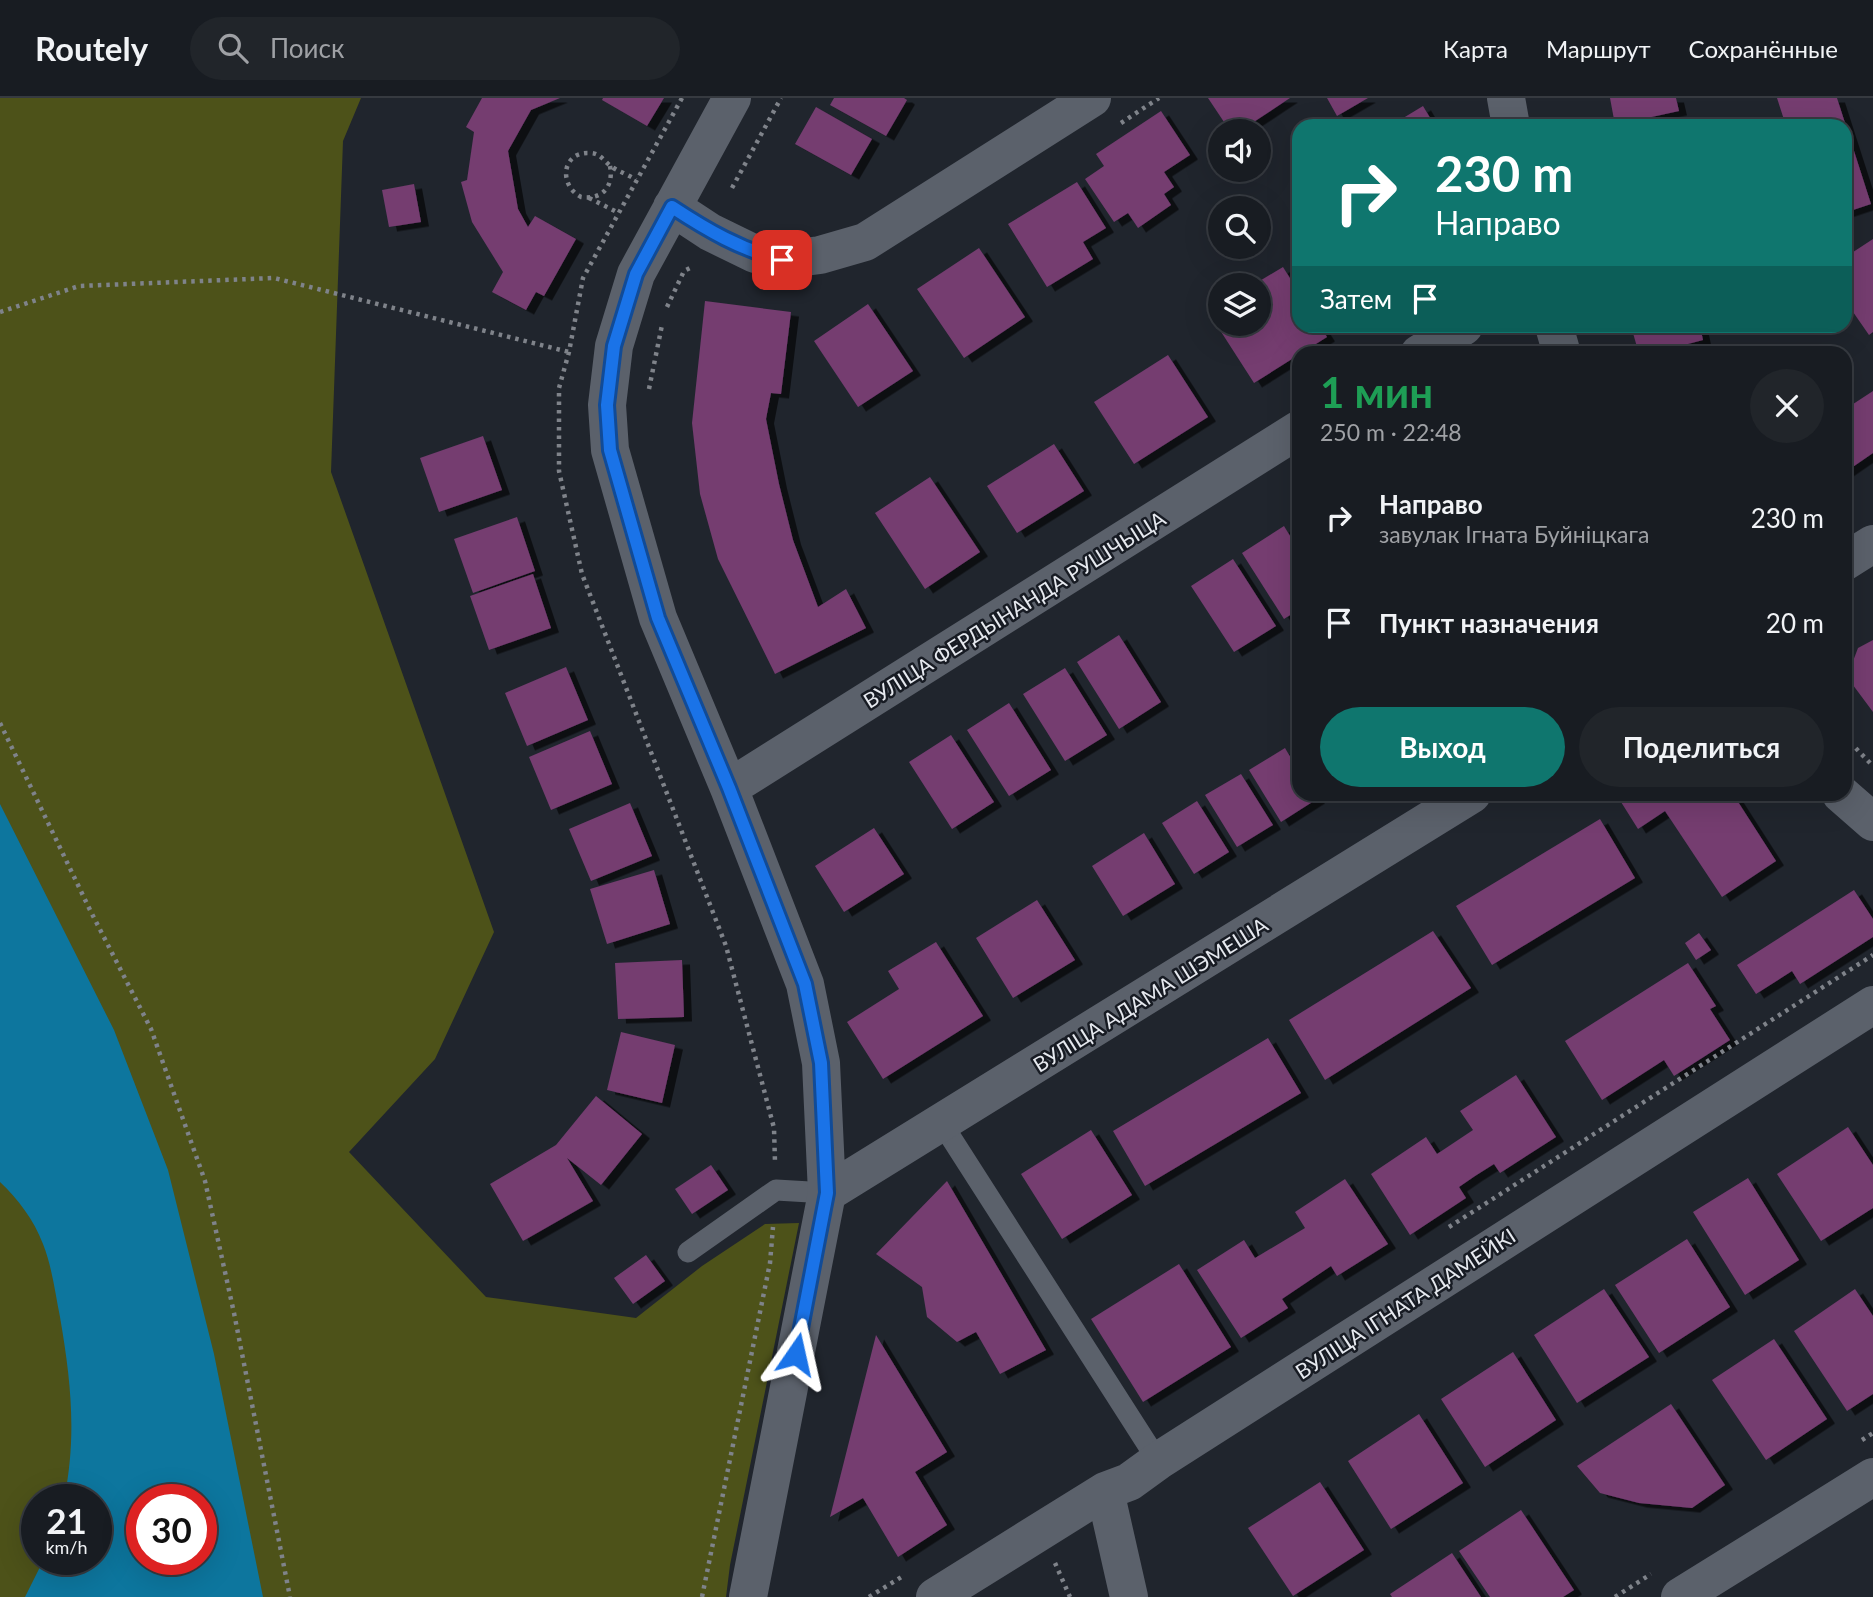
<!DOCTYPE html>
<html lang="ru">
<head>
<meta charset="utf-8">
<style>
  :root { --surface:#181c22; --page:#21252a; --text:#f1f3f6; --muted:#9fa1a5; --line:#363a40; --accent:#0f766e }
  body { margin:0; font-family:Lato,sans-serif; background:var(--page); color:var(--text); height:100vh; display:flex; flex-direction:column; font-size:26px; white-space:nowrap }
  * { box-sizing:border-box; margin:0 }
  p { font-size:23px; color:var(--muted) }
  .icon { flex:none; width:38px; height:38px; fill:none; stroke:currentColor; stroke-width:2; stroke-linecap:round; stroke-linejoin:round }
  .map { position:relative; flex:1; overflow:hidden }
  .side { position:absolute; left:1292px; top:248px; width:560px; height:455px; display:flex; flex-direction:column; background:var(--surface); border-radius:21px; box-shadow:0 7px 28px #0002,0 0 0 2px var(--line) }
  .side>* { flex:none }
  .banner { position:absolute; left:1292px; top:21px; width:560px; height:214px; border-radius:21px; box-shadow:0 7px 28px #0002,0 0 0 2px var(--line); background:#0f766e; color:#fff; overflow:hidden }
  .controls { position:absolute; left:1208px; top:21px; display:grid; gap:14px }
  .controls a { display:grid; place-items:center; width:63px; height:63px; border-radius:50%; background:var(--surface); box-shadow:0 7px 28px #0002,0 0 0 2px var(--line); font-size:35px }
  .speed { position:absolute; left:21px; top:1386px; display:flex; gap:14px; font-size:35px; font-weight:700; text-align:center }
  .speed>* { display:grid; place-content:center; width:91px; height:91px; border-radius:50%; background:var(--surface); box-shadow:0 7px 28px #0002,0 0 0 2px var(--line); line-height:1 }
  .speed small { font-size:18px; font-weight:400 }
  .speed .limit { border:10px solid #d22; background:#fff; color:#111 }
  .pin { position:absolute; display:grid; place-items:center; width:60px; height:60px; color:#fff; margin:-30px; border-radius:14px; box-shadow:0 4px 10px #0006 }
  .me { position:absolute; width:77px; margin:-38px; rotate:11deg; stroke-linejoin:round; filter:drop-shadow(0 0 5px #0008) }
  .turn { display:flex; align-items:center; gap:24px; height:147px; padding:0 28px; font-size:32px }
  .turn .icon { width:91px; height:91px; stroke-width:2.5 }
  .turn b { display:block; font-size:49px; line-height:60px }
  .then { display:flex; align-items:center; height:66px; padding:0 28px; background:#0003; gap:14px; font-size:26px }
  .round { display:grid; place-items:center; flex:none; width:74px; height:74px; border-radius:37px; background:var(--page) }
  .headline { display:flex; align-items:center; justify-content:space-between; height:119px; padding:0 28px }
  h1 { font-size:42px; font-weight:700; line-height:52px; color:#1e9e55 }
  .button { display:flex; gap:14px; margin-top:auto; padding:14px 28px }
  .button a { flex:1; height:80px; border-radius:42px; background:var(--accent); color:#fff; font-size:28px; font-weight:700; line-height:80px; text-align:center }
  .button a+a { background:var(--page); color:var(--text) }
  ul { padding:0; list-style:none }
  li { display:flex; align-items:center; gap:21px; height:105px; padding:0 28px }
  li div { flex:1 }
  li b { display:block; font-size:26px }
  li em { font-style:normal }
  header { display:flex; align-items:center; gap:42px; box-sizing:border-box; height:98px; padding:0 35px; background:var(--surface); border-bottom:2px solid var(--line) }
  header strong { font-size:33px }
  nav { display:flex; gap:38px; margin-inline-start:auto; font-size:24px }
  .search { width:490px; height:63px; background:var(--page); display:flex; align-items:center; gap:18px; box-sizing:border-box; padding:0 24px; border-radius:38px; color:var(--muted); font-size:26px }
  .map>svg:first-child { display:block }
  .green { fill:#4d5219; fill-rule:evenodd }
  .water { fill:#0d769e; fill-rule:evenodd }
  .building { fill:#743c70; filter:url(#shadow) }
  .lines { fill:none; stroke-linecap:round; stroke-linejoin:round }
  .path { stroke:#7f838a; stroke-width:4.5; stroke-dasharray:3.5 5; stroke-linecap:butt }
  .service { stroke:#5b616b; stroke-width:21 }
  .minor { stroke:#5b616b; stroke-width:38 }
  .route-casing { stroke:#114b97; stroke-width:18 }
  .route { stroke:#1a73e8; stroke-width:12 }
  .labels { text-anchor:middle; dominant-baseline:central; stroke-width:5; stroke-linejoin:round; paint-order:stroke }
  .street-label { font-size:21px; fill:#e6e9ef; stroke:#171b23 }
</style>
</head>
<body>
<header>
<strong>Routely</strong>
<div class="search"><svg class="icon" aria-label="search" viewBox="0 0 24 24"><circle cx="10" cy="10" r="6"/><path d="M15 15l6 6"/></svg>Поиск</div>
<nav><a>Карта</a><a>Маршрут</a><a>Сохранённые</a></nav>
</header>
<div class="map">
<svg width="1873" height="1499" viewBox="0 0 1873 1499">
  <defs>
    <filter id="shadow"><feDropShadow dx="8" dy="4.5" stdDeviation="0" flood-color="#0009"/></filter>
  </defs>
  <rect width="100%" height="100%" fill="#20252d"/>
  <path class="green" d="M0 0H361L343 43 331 374 494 834 435 961 349 1054 486 1199 636 1220 702 1168 765 1126 799 1125 730 1467 726 1499H0ZM37 1402H96V1461H37ZM142 1402H201V1461H142Z"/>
  <path class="water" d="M0 706 114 932 168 1072 214 1256 263 1499H25L44 1461H96V1402H64C77 1338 71 1283 60 1219 55 1194 52 1169 43 1146 34 1122 18 1101 0 1084ZM142 1402H201V1461H142Z"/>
  <path class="building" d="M482 0H560L531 12 508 53 518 111 528 129 535 118 576 141 544 198 536 194 526 212 492 194 503 174 472 124 461 84 467 82 474 34 466 29Z
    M603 0H664L647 28 602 2Z
    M834 0H904L907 2 886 38 830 7Z
    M1208 0H1290L1240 33H1230Z
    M1327 0H1368L1337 18Z
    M1610 0H1676L1679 13 1615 27Z
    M1777 0H1837L1871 106 1844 115V28H1786Z
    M1423 8 1435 28H1390Z
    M816 9 872 41 851 77 795 46Z
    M1161 13 1190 57 1164 74 1174 89 1164 96 1171 107 1138 130 1128 115 1114 124 1085 81 1104 68 1096 56Z
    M1077 84 1106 130 1083 144 1093 161 1047 189 1008 126Z
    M414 86 421 124 389 129 382 92Z
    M1873 141V234L1869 237 1844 201V160Z
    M979 150 1025 219 964 260 917 191Z
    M1283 169 1298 193V228H1320L1327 239 1254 285 1209 215 1220 208V226H1258V187H1253Z
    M705 203 791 214 781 296 771 295 766 321 779 386 793 442 818 509 846 491 866 530 775 576 718 461 700 396 692 325Z
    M868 206 913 273 858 309 814 243Z
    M1631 228H1700L1703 242 1650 256H1639Z
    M1168 257 1208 319 1134 366 1094 304Z
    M1873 293V355L1844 375V312Z
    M483 338 502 392 439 414 420 360Z
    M1054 346 1084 393 1017 435 987 388Z
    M930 379 980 454 925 491 875 415Z
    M517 419 535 473 473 495 454 441Z
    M1284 428 1298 451V512L1284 521 1242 455Z
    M1233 461 1276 528 1234 554 1191 488Z
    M533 476 551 530 489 552 470 498Z
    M1119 537 1161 604 1119 631 1077 564Z
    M1873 542V614L1847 579 1858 550Z
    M566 569 588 622 527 648 505 595Z
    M1065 570 1107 637 1065 663 1023 596Z
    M1009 605 1051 672 1009 698 967 632Z
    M590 633 612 686 551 712 529 659Z
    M951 637 994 704 952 731 909 664Z
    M1285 650 1298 672V696H1314L1317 701 1281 724 1249 672Z
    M1241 676 1273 727 1237 749 1205 697Z
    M1616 696H1733L1776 763 1722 799 1665 713 1638 731Z
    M1197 703 1229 754 1194 776 1162 725Z
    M630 705 652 758 591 783 569 731Z
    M1600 721 1635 780 1492 867 1456 808Z
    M874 730 904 776 844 814 815 768Z
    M1144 735 1175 786 1123 818 1092 768Z
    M654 772 670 826 607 846 590 791Z
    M1854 792 1873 821V839L1800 886 1792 873 1756 896 1737 867Z
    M1037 802 1075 862 1013 900 976 840Z
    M1433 833 1471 890 1325 982 1289 922Z
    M1699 835 1711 852 1696 862 1685 845Z
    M936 844 983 918 883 981 847 924 899 891 888 873Z
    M682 862 684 919 618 921 615 865Z
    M1688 865 1716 908 1710 911 1730 942 1674 978 1664 962 1602 1002 1565 943Z
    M621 934 675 947 662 1005 607 992Z
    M1268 940 1301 995 1145 1088 1113 1033Z
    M1516 977 1556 1039 1500 1075 1494 1066 1475 1078 1459 1089 1466 1100 1410 1137 1371 1076 1426 1039 1437 1056 1473 1032 1460 1013Z
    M596 998 642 1036 601 1087 567 1060 593 1103 523 1143 490 1086 556 1047Z
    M1848 1029 1873 1067V1110L1821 1143 1777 1076Z
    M1091 1032 1132 1097 1062 1141 1021 1076Z
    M711 1067 728 1092 692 1116 675 1091Z
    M1748 1080 1799 1162 1745 1197 1693 1114Z
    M1345 1081 1388 1146 1337 1178 1331 1168 1282 1201 1288 1210 1241 1240 1197 1172 1244 1142 1255 1160 1305 1130 1295 1114Z
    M947 1083 1046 1252 1000 1276 976 1234 957 1244 927 1219 922 1189 876 1156Z
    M1687 1141 1730 1209 1659 1255 1615 1187Z
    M646 1157 665 1183 633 1206 614 1180Z
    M1179 1166 1231 1249 1143 1304 1091 1221Z
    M1604 1191 1649 1259 1577 1305 1534 1237Z
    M1855 1191 1873 1218V1296L1847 1313 1794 1233Z
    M876 1237 947 1354 915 1374 947 1427 898 1459 863 1400 830 1419Z
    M1774 1241 1827 1321 1766 1362 1712 1282Z
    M1513 1254 1556 1322 1485 1369 1441 1301Z
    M1671 1306 1725 1387 1692 1410 1639 1405 1600 1395 1577 1368Z
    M1419 1316 1463 1385 1391 1431 1348 1363Z
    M1320 1384 1364 1452 1293 1498 1248 1430Z
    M1521 1412 1574 1492 1563 1499H1490L1459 1453Z
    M1452 1455 1481 1499H1392L1390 1496Z"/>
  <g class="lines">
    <path class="path" d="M682 0 583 180 569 254 559 290V373L582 476 726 848 774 1030 775 1064
      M1121 25 1159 0
      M610 68C614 89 602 102 581 99 558 87 562 53 590 55 601 55 604 64 612 69 620 74 629 77 636 82
      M732 90 781 0
      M589 100 619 115
      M667 209 684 173 694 168
      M0 214 79 188 274 180 569 254
      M649 291 662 227
      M0 625 90 812 151 931 205 1083 234 1215 290 1499
      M1844 638 1873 668
      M1449 1129 1873 857
      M1862 1342 1873 1335
      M1055 1465 1070 1499
      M702 1499 770 1165 773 1129
      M869 1499 903 1478
      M1615 1499 1651 1476"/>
    <path class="service" d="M941 1024 1158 1363
      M688 1154 776 1092 827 1095"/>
    <path class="minor" d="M732 0 636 176 614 248 607 307 610 352 658 520 729 690 805 886 821 965 827 1095 748 1499
      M1506 0 1511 28
      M672 109 710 134 755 156 782 162 820 157 865 144 1092 0
      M1554 228 1562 256
      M1419 256 1464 228
      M1844 464 1873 446
      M729 690 1298 332
      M1841 696 1873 724
      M827 1095 1472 696
      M1105 1393 1129 1499
      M935 1499 1105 1393 1129 1384 1158 1363 1873 907
      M1680 1499 1873 1379"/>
  </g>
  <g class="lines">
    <defs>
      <path id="route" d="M782 162C741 152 707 132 672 109L636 176 614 248 607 307 610 352 658 520 729 690 805 886 821 965 827 1095 796 1256"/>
    </defs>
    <use href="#route" class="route-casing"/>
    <use href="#route" class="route"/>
  </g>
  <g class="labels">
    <g class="street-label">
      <text transform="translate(1014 511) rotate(-32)">ВУЛІЦА ФЕРДЫНАНДА РУШЧЫЦА</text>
      <text transform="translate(1150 896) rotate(-32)">ВУЛІЦА АДАМА ШЭМЕША</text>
      <text transform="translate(1405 1205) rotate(-33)">ВУЛІЦА ІГНАТА ДАМЕЙКІ</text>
    </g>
  </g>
</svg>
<div class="controls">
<a><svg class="icon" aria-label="sound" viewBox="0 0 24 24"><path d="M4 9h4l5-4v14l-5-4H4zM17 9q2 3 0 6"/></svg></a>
<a><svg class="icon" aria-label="search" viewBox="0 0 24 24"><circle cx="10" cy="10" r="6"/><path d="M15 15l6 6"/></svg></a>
<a><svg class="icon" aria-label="layers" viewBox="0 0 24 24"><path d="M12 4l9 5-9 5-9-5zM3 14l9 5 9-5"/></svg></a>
</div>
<div class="speed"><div>21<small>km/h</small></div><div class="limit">30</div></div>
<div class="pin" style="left:782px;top:162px;background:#d93025"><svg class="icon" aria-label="arrive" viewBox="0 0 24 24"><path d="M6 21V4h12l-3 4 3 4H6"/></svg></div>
<svg class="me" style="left:796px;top:1256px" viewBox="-20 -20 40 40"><path d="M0-17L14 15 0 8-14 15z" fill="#1a73e8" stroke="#fff" stroke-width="4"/></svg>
<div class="banner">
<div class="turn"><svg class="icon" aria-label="right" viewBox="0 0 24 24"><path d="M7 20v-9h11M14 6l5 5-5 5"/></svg><div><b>230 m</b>Направо</div></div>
<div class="then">Затем<svg class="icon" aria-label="arrive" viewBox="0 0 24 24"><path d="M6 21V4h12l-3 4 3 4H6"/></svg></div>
</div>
<section class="side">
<div class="headline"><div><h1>1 мин</h1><p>250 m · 22:48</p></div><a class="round"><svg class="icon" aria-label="close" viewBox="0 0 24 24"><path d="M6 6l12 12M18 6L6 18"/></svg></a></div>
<ul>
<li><svg class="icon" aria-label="right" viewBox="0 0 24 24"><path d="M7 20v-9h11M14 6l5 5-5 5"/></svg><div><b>Направо</b><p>завулак Ігната Буйніцкага</p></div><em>230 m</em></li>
<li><svg class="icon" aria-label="arrive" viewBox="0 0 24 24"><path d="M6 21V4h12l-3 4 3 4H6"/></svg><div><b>Пункт назначения</b></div><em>20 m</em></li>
</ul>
<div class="button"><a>Выход</a><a>Поделиться</a></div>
</section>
</div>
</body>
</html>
